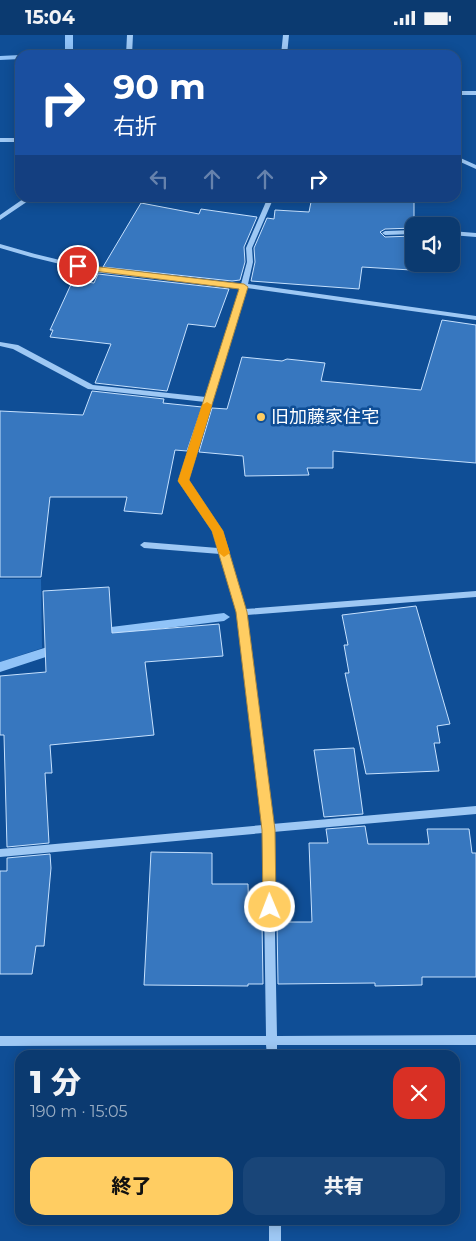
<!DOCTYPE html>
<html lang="ja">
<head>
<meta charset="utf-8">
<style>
  :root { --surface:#0b3a70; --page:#194578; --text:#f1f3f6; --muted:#9aadc3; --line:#2b5483; --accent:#ffcd62 }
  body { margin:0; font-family:Montserrat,"Noto Sans JP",sans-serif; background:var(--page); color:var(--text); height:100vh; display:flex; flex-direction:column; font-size:19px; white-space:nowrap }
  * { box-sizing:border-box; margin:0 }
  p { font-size:16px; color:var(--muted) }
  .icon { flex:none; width:28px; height:28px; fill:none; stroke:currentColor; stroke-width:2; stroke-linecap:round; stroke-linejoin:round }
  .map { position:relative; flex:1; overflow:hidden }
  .drawer { position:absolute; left:15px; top:1015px; width:445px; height:175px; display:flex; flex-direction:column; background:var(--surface); border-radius:15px; box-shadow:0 2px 12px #0003,0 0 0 1px var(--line) }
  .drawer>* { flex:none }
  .top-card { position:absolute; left:15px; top:15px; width:446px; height:152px; border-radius:15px; box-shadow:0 2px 12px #0003,0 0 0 1px var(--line); background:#1a4fa0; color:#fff; overflow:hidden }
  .controls { position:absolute; left:405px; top:182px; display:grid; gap:10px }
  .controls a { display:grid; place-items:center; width:55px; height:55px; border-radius:10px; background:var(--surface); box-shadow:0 2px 12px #0003,0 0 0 1px var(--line); font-size:25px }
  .pin { position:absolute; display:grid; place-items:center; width:42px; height:42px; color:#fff; margin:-21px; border:2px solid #fff; border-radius:50%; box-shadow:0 1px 5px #0007 }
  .me { position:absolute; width:55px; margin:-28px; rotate:359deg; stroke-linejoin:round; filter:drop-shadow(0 0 4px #0008) }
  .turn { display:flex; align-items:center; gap:18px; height:105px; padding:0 15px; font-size:22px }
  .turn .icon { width:65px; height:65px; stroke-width:2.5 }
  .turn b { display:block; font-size:35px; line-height:42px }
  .lanes { display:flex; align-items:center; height:48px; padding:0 15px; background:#0003; justify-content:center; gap:25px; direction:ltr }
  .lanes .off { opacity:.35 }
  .round { display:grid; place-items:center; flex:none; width:52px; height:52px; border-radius:15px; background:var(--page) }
  .head { display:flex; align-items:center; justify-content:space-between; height:85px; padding:0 15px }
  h1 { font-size:30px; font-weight:800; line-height:38px }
  .primary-button { display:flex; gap:10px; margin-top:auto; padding:10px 15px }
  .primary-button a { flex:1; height:58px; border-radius:15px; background:var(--accent); color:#111; font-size:20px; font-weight:800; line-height:58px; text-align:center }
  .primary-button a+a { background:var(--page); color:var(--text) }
  .status { display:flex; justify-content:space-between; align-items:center; height:35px; padding:0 25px; background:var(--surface); direction:ltr }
  .status svg { height:14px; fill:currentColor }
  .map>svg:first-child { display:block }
  .green { fill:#2168b6 }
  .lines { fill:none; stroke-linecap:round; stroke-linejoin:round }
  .stream { fill:#90c3f8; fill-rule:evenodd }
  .building { fill:#3777bf; stroke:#c6e1fe }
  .minor { fill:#9ec8f4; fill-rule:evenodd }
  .route { fill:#ffcd62; stroke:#a68540 }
  .slow { fill:#f59e0b }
  .poi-dot { fill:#ffcd62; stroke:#0f4e96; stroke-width:2 }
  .labels { text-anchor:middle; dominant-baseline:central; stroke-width:5; stroke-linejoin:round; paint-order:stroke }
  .poi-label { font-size:18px; fill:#fff; stroke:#0f4e96; text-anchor:start }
</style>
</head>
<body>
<div class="status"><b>15:04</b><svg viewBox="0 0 49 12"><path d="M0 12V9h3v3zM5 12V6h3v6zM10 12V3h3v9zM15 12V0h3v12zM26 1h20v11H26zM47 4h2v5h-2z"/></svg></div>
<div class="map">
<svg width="476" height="1206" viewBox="0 0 476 1206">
  <rect width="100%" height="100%" fill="#0f4e96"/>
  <path class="green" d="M0 544H41L42 613 0 627Z"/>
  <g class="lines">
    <path class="stream" d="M65 0H73V17L119 16 123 18 121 20H61L65 18Z
      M20 20V24L0 25V21L20 20H22Z
      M224 578 230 582 224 586 95 602 91 601 89 598 91 595 95 594Z
      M60 608 64 610 66 613 64 616 0 637V627Z"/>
  </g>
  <path class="building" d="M312 162H414V193L385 194 380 197 385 202 414 201 411 235 362 232 359 254 251 246 255 227 254 213 267 183 274 184 275 175 309 177Z
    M141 168 199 179 201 174 257 182 244 212 245 227 240 245 232 246 103 232Z
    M98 239 229 254 215 292 188 289 167 356 95 348 111 309 50 302 53 295H50L73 245 94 248Z
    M442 285 476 290V428L333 416V433H307L309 440 245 441 243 421 199 417 212 373 227 374 242 322 282 326 287 324 325 328 321 346 421 355Z
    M92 356 164 364 163 368 202 372 187 416 175 415 162 479 124 476 127 462H50L41 542H0V376L83 380Z
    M109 552 112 598 219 589 223 621 145 627 154 700 50 710 52 738H45L49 808 7 812 4 700H0V641L46 637 43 556Z
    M416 571 450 689 437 691 440 708H434L439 736 366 739 345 638H349L344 610H348L342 580Z
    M354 713 363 779 324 782 314 715Z
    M365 791 368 809H429L427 794H469L472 818H476V942H422V950L375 951V948L278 949 277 887H312L309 808H328L326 794Z
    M151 817 212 818V849H248L249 887H262L263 949H248V951L144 950Z
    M50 819 51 833 44 911H36L32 939H0V836H7V823Z"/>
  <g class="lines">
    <path class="minor" d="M127 0H133L132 20H126Z
      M283 0H289L287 20H281Z
      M456 56H476V60H456Z
      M0 103H20V107H0Z
      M456 121 476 130V134L456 125Z
      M26 162H34L0 185V180Z
      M268 162H274L252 213 253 227 248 249 476 281V285L247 253 188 446 221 496 245 574 476 556V562L247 580 272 789 476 771V779L273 797 277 1001 476 1000V1010H277V1020H267L266 1010 0 1011V1001H266L263 798 0 822V814L263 790 238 577 220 519 144 513 140 510 144 507 218 513 213 496 180 446 205 367 88 354 13 314 0 311V307L18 310 93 350 206 362 240 253 93 237 31 222 0 213V209L35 219 93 233 241 249 247 227 246 213Z
      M414 195V199L385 200 382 198 385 196Z
      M451 196 476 198V202L451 200Z
      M269 1185H281V1206H269Z"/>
  </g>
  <path class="route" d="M75 229 244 249 248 252 189 445 223 496 247 577 275 795 276 872 274 875 270 877 265 875 263 872 262 795 236 577 212 496 178 446 239 254 78 234 73 231Z"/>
  <path class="slow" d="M207 367 212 370 189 445 223 496 230 518 224 522 219 518 212 496 178 446 202 370Z"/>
  <circle class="poi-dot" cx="261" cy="382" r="5"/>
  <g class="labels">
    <g class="poi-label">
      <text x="271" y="382">旧加藤家住宅</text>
    </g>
  </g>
</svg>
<div class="controls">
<a><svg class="icon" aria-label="sound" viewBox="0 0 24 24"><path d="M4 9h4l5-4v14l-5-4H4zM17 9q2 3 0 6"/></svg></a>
</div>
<div class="pin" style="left:78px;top:231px;background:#d93025"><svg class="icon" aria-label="arrive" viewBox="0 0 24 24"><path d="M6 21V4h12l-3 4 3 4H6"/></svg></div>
<svg class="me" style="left:270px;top:872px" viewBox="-20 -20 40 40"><circle r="17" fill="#ffcd62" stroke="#fff" stroke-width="3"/><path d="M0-11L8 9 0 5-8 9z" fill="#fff"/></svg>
<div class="top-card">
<div class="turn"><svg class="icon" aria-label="right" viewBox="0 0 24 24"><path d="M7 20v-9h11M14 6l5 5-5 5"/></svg><div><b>90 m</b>右折</div></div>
<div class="lanes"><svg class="icon off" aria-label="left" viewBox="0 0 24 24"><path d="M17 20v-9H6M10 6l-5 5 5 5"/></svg><svg class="icon off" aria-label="ahead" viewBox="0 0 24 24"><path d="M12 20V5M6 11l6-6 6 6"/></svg><svg class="icon off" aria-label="ahead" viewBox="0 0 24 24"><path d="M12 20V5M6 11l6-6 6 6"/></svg><svg class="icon" aria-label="right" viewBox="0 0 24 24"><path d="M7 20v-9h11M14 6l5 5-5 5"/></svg></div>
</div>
<section class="drawer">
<div class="head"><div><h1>1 分</h1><p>190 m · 15:05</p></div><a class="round" style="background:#d93025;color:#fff"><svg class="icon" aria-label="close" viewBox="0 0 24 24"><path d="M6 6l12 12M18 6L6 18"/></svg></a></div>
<div class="primary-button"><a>終了</a><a>共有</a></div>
</section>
</div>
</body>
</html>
